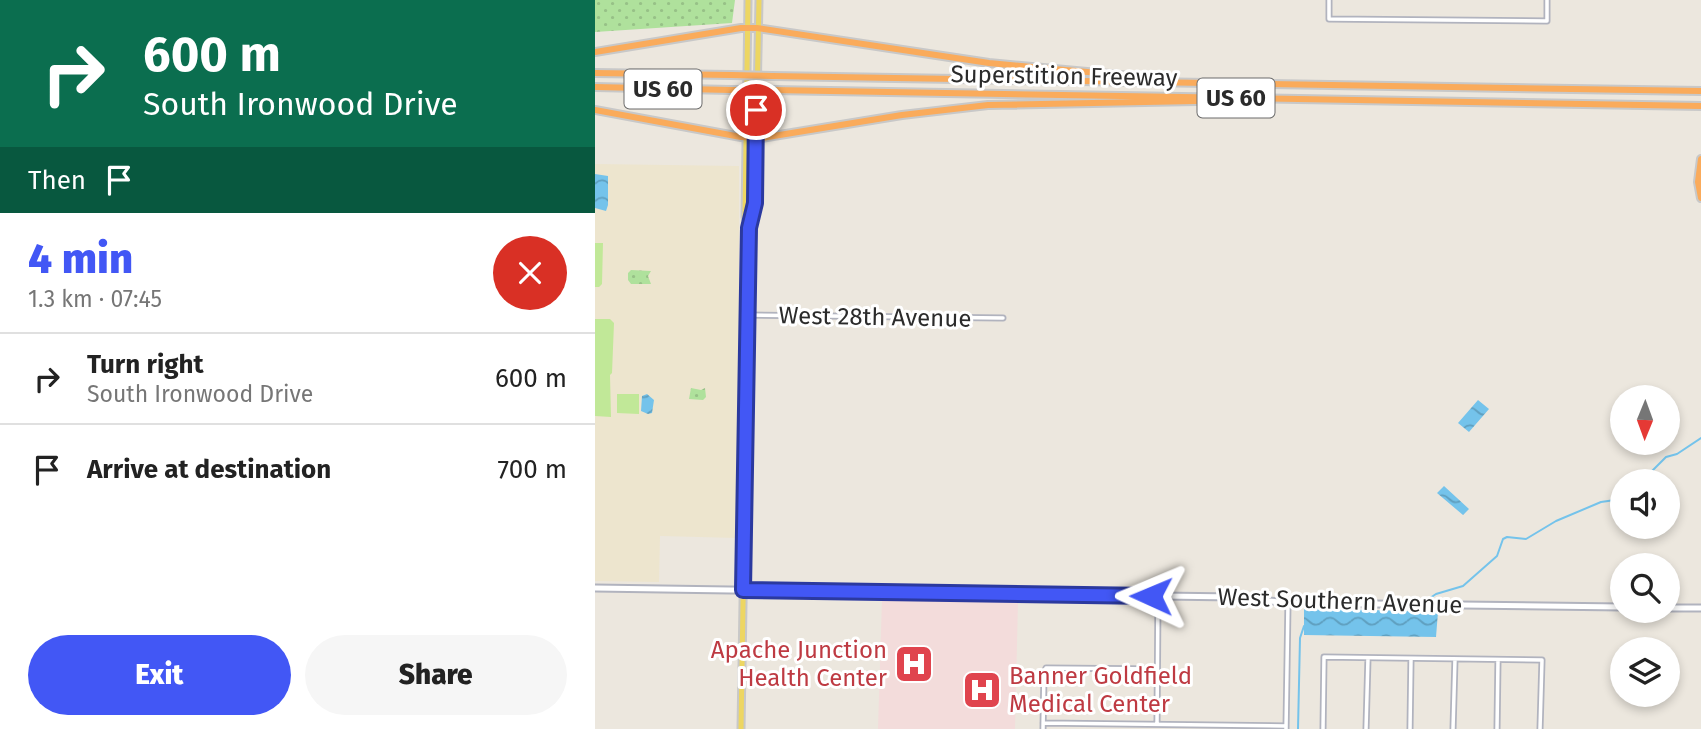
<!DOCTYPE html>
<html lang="en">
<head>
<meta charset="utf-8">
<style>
  :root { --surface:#fff; --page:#f6f6f6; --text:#222; --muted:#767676; --line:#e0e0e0; --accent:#4257f5 }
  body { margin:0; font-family:"Fira Sans",sans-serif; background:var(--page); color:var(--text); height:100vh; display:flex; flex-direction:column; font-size:26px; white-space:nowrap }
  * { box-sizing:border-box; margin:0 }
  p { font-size:23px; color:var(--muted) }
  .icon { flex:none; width:38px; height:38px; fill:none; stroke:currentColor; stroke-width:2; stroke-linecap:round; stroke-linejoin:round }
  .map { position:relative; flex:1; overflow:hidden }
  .sheet { display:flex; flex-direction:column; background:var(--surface); width:595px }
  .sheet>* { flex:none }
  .top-card { background:#0b6e4f; color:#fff; overflow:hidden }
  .needle { width:46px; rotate:181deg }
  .controls { position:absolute; left:1015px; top:385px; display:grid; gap:14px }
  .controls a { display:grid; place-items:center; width:70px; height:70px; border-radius:50%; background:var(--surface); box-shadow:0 4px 10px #0003; font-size:35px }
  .pin { position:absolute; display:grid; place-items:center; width:60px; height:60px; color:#fff; margin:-30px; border:4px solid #fff; border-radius:50%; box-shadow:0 2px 7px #0007 }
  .me { position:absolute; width:77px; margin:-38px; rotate:271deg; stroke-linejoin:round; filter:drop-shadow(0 0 5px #0008) }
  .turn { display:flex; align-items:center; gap:24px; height:147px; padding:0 28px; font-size:32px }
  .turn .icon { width:91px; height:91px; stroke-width:2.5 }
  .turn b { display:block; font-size:49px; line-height:60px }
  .then { display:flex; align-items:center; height:66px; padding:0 28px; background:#0003; gap:14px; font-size:26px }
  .round { display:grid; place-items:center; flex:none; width:74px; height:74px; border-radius:37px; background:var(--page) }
  .summary { display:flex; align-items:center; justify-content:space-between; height:119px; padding:0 28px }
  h1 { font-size:42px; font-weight:800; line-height:52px; color:var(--accent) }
  .button { display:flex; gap:14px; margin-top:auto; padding:14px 28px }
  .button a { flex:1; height:80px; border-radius:42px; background:var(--accent); color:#fff; font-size:28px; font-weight:800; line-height:80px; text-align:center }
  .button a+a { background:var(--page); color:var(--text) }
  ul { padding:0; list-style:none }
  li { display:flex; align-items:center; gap:21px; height:91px; padding:0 28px; border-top:2px solid var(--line) }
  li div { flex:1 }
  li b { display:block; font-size:26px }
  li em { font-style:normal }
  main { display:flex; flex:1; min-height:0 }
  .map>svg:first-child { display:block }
  .education { fill:#ede5ce }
  .medical { fill:#f3dcdb }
  .green { fill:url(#green-dots) }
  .pitch { fill:#c1e898 }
  .water { fill:url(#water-waves) }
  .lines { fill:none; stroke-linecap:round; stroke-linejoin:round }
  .stream { stroke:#74c3eb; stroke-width:2 }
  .street-casing { stroke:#b1b3be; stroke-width:7 }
  .secondary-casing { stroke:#b1b3be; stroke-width:9 }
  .primary-casing { stroke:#c8c8c8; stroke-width:9 }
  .highway-casing { stroke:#c8c8c8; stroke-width:10 }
  .street { stroke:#fff; stroke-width:3.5 }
  .secondary { stroke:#fff; stroke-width:5 }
  .primary { stroke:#edd662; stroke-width:5 }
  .highway { stroke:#faab5b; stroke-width:6 }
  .highway-bridge-casing { stroke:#c8c8c8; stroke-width:10; stroke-linecap:butt }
  .highway-bridge { stroke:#faab5b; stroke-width:6 }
  .route-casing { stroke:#2b399f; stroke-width:18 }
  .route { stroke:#4257f5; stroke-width:12 }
  .labels { text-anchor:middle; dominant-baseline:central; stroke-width:6; stroke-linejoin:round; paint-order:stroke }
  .shield { fill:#fff; stroke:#6b6b6b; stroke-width:2 }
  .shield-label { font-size:23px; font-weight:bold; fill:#2b2b2b }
  .street-label { font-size:24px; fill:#2b2b2b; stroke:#fff }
  .health-label { font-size:24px; fill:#be3a42; stroke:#fff; text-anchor:end }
</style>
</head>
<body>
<main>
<section class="sheet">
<div class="top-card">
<div class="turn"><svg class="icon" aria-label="right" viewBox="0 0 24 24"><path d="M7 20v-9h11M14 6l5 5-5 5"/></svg><div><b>600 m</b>South Ironwood Drive</div></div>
<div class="then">Then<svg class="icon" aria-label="arrive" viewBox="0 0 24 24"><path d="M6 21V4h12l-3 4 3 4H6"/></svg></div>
</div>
<div class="summary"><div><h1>4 min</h1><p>1.3 km · 07:45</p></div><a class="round" style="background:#d93025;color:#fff"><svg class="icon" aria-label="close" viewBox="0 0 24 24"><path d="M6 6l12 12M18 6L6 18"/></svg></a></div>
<ul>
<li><svg class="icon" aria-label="right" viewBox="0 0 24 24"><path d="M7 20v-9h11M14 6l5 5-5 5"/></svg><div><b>Turn right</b><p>South Ironwood Drive</p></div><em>600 m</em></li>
<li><svg class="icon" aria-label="arrive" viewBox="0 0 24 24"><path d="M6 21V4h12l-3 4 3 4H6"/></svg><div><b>Arrive at destination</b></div><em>700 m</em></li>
</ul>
<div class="button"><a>Exit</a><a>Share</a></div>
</section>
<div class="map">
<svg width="1106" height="729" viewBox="0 0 1106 729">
  <defs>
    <pattern id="green-dots" width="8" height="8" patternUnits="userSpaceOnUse" patternTransform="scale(1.75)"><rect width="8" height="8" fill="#afe19c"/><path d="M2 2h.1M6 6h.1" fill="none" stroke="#97c187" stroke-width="1.8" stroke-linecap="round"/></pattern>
    <pattern id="water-waves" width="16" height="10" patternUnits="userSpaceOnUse" patternTransform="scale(1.75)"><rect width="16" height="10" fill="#74c3eb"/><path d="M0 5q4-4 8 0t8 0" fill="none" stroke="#5f9fbf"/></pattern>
  </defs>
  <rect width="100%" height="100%" fill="#ece7de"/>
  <path class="education" d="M0 164 144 166V420L141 511 143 538 65 536 64 582 0 581Z"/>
  <path class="medical" d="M287 599 423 601 420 729H283Z"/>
  <path class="green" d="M0 0H140L137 23 0 32Z
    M36 270 56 271 53 276 56 284H36L33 280V273Z
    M96 388 106 390 110 388 111 397 108 400 94 399Z"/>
  <path class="pitch" d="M0 243H8L7 284 4 287H0Z
    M0 319H15L19 323 17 373 15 375 16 417 0 416Z
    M22 394H44V414L22 413Z"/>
  <path class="water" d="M0 174 13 176V205L11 211 0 208Z
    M52 394 59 400 57 413 53 414 46 411 47 396Z
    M883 400 894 409 874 432 863 423Z
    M849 486 874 509 868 515 842 493Z
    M709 608 843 612 841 637 709 635Z"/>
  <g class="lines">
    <path class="stream" d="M1047 481 1071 457 1082 454 1106 438
      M829 602 841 594 868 586 902 556 908 539 912 537 931 539 961 521 1006 502 1027 499
      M703 729 705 638 709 626"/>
    <defs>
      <path id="street" d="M734 0V19L952 21V0
        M152 315 408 318
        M448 723 691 726
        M562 724 563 596
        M448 729 449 673 451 668 562 669
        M691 729 693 603
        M728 729 729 657 947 660 945 729
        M771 729 773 658
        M815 729 816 659
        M858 729 860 659
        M902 729 903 660"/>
      <path id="secondary" d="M0 588 640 597 693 603 1027 607
        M1073 608H1106"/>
      <path id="primary" d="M153 0 150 217 154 228
        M146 729 154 228 160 203 164 0"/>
      <path id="highway" d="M0 52 146 28H162L394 63 558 78
        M0 73 136 75
        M177 76 1106 91
        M0 87 136 90
        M177 90 1106 106
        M0 110 146 137 166 138 307 115 393 105 601 101
        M1106 159 1103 182 1106 198"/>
    </defs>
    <use href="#street" class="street-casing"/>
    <use href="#secondary" class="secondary-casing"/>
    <use href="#primary" class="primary-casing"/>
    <use href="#highway" class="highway-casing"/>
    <use href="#street" class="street"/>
    <use href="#secondary" class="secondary"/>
    <use href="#primary" class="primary"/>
    <use href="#highway" class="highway"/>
    <defs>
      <path id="highway-bridge" d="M136 75 177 76
        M136 90H177"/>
    </defs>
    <use href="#highway-bridge" class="highway-bridge-casing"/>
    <use href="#highway-bridge" class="highway-bridge"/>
  </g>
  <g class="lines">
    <defs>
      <path id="route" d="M161 110 160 203 154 228 148 590 556 596"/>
    </defs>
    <use href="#route" class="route-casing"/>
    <use href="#route" class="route"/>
  </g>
  <defs>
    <symbol id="hospital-square" viewBox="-11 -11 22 22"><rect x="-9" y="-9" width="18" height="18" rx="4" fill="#e0444e" stroke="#fff"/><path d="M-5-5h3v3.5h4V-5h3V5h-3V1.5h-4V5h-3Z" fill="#fff"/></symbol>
  </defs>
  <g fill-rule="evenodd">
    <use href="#hospital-square" x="297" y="642" width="44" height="44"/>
    <use href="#hospital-square" x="365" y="668" width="44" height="44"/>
  </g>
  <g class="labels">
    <g class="shield">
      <rect x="29.5" y="69.5" width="77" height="39" rx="5"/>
      <rect x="602.5" y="78.5" width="77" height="39" rx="5"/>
    </g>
    <g class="shield-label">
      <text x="68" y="89">US 60</text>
      <text x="641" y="98">US 60</text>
    </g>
    <g class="street-label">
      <text transform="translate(469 76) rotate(1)">Superstition Freeway</text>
      <text transform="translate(280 317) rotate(1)">West 28th Avenue</text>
      <text transform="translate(745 601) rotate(2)">West Southern Avenue</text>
    </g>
    <g class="health-label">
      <text x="292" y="650">Apache Junction<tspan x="292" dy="28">Health Center</tspan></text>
      <text x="414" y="676" text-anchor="start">Banner Goldfield<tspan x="414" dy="28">Medical Center</tspan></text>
    </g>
  </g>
</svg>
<div class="controls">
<a><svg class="needle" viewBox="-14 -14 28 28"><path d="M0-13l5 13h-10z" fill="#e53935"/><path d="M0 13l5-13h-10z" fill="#767676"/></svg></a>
<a><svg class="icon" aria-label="sound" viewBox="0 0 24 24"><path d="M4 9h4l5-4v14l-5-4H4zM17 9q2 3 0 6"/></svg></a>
<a><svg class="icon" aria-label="search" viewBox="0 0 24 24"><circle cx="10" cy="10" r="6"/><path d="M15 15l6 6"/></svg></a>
<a><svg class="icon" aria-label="layers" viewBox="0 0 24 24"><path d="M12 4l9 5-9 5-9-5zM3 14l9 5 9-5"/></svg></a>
</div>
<div class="pin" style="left:161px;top:110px;background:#d93025"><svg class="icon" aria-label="arrive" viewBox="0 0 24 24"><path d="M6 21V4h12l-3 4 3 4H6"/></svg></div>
<svg class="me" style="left:556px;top:596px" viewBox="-20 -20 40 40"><path d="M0-17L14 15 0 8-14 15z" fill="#4257f5" stroke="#fff" stroke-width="4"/></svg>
</div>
</main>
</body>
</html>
